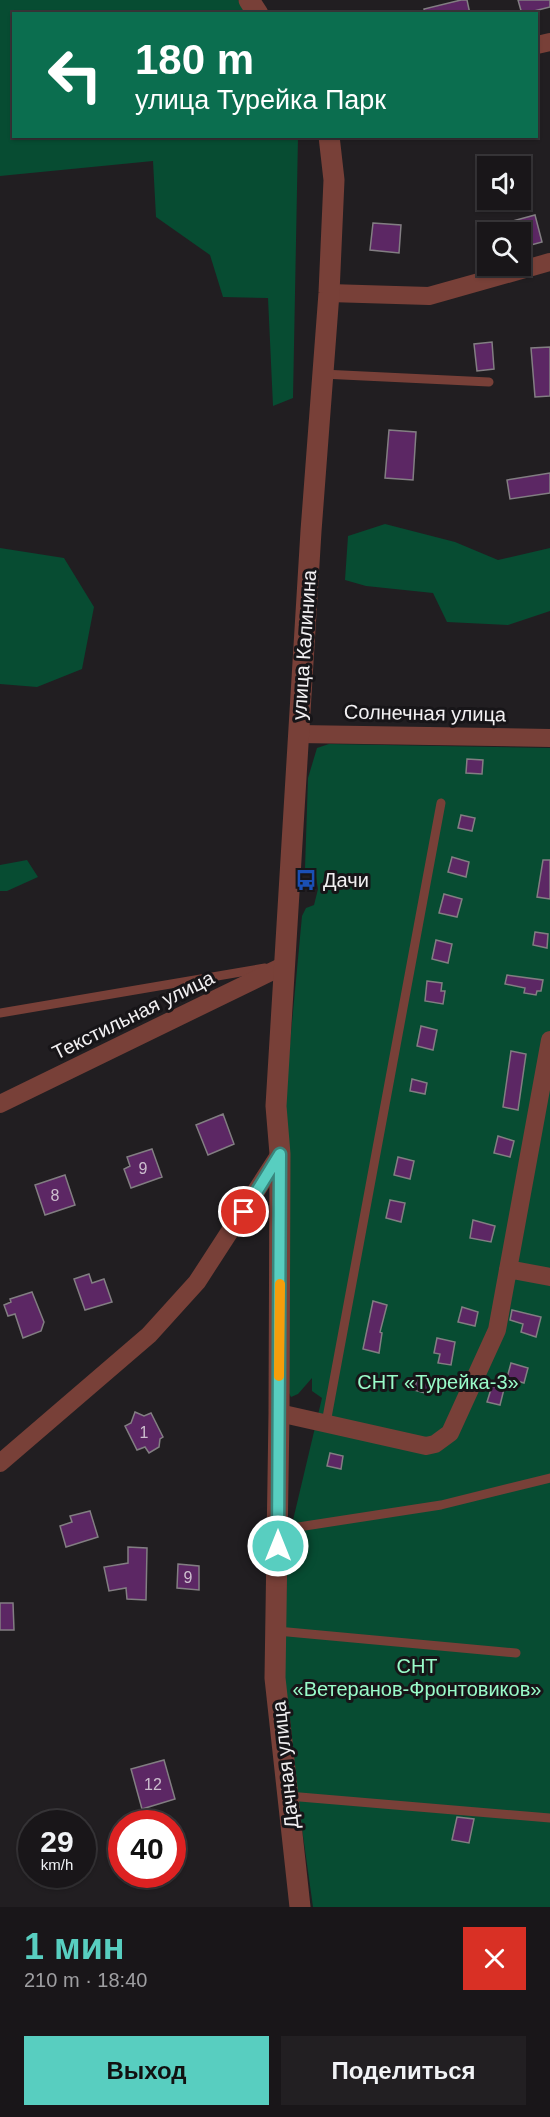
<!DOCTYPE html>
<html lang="ru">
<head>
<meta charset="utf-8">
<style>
  :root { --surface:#191619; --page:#221f22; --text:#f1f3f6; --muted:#9f9fa2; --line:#373538; --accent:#58cec0 }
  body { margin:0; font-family:Helvetica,sans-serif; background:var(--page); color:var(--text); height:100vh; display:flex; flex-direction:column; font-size:22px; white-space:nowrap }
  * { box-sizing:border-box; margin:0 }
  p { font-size:20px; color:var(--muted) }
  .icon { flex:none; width:33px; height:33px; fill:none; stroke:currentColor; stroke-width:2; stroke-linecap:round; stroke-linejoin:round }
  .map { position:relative; height:1907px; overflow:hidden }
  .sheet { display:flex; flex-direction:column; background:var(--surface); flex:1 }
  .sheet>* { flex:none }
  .guide { position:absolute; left:12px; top:12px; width:526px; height:126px; border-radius:0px; box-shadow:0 2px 4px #0004,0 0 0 2px var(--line); background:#0b6e4f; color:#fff; overflow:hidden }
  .tools { position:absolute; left:477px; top:156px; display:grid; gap:12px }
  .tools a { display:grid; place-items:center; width:54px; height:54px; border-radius:0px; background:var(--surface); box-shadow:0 2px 4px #0004,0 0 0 2px var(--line); font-size:30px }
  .speed { position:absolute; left:18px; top:1810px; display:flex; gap:12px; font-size:30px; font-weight:700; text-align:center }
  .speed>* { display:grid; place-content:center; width:78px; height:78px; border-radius:50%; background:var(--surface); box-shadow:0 2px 4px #0004,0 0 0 2px var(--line); line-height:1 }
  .speed small { font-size:15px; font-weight:400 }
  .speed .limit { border:9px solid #d22; background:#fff; color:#111 }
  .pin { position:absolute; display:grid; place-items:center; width:51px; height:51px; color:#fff; margin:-26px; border:3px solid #fff; border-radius:50%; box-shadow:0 2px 6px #0007 }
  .me { position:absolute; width:66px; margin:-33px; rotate:0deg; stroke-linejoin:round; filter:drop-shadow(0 0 4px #0008) }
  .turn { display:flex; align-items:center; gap:21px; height:126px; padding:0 24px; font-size:27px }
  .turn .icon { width:78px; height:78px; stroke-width:2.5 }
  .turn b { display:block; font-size:42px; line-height:51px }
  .round { display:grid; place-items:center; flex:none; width:63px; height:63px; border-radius:0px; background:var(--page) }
  .summary { display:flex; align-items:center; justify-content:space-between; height:102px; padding:0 24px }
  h1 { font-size:36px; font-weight:700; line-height:45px; color:var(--accent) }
  .button { display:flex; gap:12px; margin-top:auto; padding:12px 24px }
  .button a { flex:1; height:69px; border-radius:0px; background:var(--accent); color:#111; font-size:24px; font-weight:700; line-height:69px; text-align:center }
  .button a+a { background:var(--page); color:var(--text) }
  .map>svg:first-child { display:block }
  .green { fill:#074c32 }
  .building { fill:#5c2764; stroke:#827e82; stroke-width:1.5 }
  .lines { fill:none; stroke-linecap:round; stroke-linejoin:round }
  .service { stroke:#784038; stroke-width:9 }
  .minor { stroke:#784038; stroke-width:18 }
  .tertiary { stroke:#784038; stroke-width:21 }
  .route-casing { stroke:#39867d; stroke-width:15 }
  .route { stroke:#58cec0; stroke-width:10 }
  .slow { stroke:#f59e0b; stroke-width:10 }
  .labels { text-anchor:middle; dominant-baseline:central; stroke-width:6; stroke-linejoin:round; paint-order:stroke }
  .number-label { font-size:16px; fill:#ccbece }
  .street-label { font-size:20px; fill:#f2f0f2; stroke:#171518 }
  .poi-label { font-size:20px; fill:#f2f0f2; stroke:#171518; text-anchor:start }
  .park-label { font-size:20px; fill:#99fbc9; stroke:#171518 }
</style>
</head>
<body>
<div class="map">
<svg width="550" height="1907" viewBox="0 0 550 1907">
  <rect width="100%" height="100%" fill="#211e21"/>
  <path class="green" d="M0 0H238L248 13 14 14V136L298 137 293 398 273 406 268 298 223 297 210 255 156 217 153 161 0 176Z
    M385 524 455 542 498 560 550 548V611L508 625 447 622 433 593 366 586 345 580 348 536Z
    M0 548 64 558 94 607 82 669 37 687 0 684Z
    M329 744 550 748V1907H313L286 1714 284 1640 289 1537 322 1398 312 1391V1378L298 1394 291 1397 288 1391 280 1150 302 916 306 908 314 905 318 889 315 871 305 868 308 778 317 748Z
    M27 860 38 877 7 891H0V865Z"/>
  <path class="building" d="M461 0H467L470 14H425L424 9Z
    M518 0H550V7L522 14Z
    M535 215 542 242 520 248V232H483V229Z
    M373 223 401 225 399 253 370 250Z
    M492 342 494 369 477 371 474 344Z
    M550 347V396L535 397 531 348Z
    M389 430 416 432 413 480 385 478Z
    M550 473V493L510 499 507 480Z
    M467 759 483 760 482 774 466 773Z
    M461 815 475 818 472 831 458 828Z
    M452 857 469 862 466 877 448 872Z
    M543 860H550V899L537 897Z
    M444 894 462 899 457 917 439 913Z
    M535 932 548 934 547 948 533 945Z
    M436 940 452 944 448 963 432 959Z
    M507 975 543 980 541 991H537L536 995 524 993 525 988 505 984Z
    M427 981 442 983 441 991H445L443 1004 425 1001Z
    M421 1026 437 1030 433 1050 417 1046Z
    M511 1051 526 1054 518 1110 503 1107Z
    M412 1079 427 1083 425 1094 410 1091Z
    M223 1114 234 1144 208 1155 196 1125Z
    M498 1136 514 1141 510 1157 494 1153Z
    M152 1149 162 1177 131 1188 124 1169 130 1166 127 1157Z
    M398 1157 414 1161 410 1179 394 1175Z
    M65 1175 75 1205 45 1215 35 1185Z
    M390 1200 405 1203 401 1222 386 1218Z
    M473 1220 495 1226 491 1242 470 1238Z
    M89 1274 92 1283 104 1279 112 1302 85 1310 74 1279Z
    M32 1292 44 1322 41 1331 23 1338 15 1314 8 1316 4 1305 11 1302 10 1299Z
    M373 1301 387 1305 380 1332 382 1333 379 1353 363 1349Z
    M462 1307 478 1312 475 1326 458 1322Z
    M512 1310 541 1317 536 1337 521 1332 523 1324 510 1320Z
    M437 1338 455 1342 451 1365 438 1363 440 1354 434 1353Z
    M511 1363 528 1368 524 1383 507 1378Z
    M418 1376 432 1379 429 1394 414 1390Z
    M492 1386 504 1389 500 1405 487 1402Z
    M135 1412 144 1416 151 1413 163 1437 160 1439 159 1447 149 1453 145 1447 137 1450 125 1426 131 1423Z
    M330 1453 343 1456 341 1469 327 1466Z
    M90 1511 98 1537 66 1547 60 1526 72 1522 70 1516Z
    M128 1547 147 1548 146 1600 127 1599 126 1588 109 1591 104 1567 128 1563Z
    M178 1564 199 1566V1590L177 1588Z
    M0 1603H13L14 1630H0Z
    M164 1760 175 1799 142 1809 131 1769Z
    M457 1817 474 1819 469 1843 452 1840Z"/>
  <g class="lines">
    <path class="service" d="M322 374 489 382
      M0 1013 265 968
      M326 1423 441 803
      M279 1530 441 1505 550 1478
      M277 1631 516 1653
      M288 1796 550 1818"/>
    <path class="minor" d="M537 45 550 42
      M329 293 429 296 550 262
      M298 734 550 738
      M0 1104 285 965
      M508 1269 550 1277
      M279 1413 426 1446 435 1444 450 1433 497 1330 550 1040
      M0 1463 149 1335 197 1282 280 1154"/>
    <path class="tertiary" d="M249 0 258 14
      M300 1907 275 1678 279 1413 280 1154 276 1106 311 531 329 293 334 180 329 136"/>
  </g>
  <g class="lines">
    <defs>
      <path id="route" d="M244 1212 280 1154 278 1546"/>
    </defs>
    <use href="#route" class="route-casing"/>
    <use href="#route" class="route"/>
    <path class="slow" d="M279 1376 280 1284"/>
  </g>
  <defs>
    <symbol id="bus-bare" viewBox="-9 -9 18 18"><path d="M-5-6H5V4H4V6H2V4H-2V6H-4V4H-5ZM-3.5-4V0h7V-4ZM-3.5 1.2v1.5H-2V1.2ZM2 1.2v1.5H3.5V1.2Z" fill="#1a4fb4" stroke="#171518" stroke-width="2.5" paint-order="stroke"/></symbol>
  </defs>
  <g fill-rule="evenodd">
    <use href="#bus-bare" x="291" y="865" width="30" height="30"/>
  </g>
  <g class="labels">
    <g class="number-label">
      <text x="143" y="1168">9</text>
      <text x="55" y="1195">8</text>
      <text x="144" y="1432">1</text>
      <text x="188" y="1577">9</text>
      <text x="153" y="1784">12</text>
    </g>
    <g class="street-label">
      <text transform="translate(304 645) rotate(-86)">улица Калинина</text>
      <text transform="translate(425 713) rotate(1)">Солнечная улица</text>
      <text transform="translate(133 1015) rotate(-26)">Текстильная улица</text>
      <text transform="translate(285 1765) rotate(-96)">Дачная улица</text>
    </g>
    <g class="poi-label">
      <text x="323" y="880">Дачи</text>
    </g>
    <g class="park-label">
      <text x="438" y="1382">СНТ «Турейка-3»</text>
      <text x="417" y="1666">СНТ<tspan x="417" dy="23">«Ветеранов-Фронтовиков»</tspan></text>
    </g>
  </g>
</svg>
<div class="tools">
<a><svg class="icon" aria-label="sound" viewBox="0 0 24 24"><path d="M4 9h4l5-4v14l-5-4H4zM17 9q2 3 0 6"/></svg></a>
<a><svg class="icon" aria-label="search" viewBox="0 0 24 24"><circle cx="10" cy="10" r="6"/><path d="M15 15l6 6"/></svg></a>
</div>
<div class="speed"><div>29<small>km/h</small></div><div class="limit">40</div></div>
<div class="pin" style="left:244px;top:1212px;background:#d93025"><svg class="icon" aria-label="arrive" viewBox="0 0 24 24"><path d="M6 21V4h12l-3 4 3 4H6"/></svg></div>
<svg class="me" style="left:278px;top:1546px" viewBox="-20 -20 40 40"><circle r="17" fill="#58cec0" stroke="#fff" stroke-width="3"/><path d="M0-11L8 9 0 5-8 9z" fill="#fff"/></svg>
<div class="guide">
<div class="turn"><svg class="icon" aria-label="left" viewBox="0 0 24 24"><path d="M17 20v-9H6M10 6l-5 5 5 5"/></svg><div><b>180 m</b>улица Турейка Парк</div></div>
</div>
</div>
<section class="sheet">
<div class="summary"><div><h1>1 мин</h1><p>210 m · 18:40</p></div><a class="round" style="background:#d93025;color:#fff"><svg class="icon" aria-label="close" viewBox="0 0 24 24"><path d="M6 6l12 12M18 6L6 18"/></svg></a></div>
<div class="button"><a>Выход</a><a>Поделиться</a></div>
</section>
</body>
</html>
